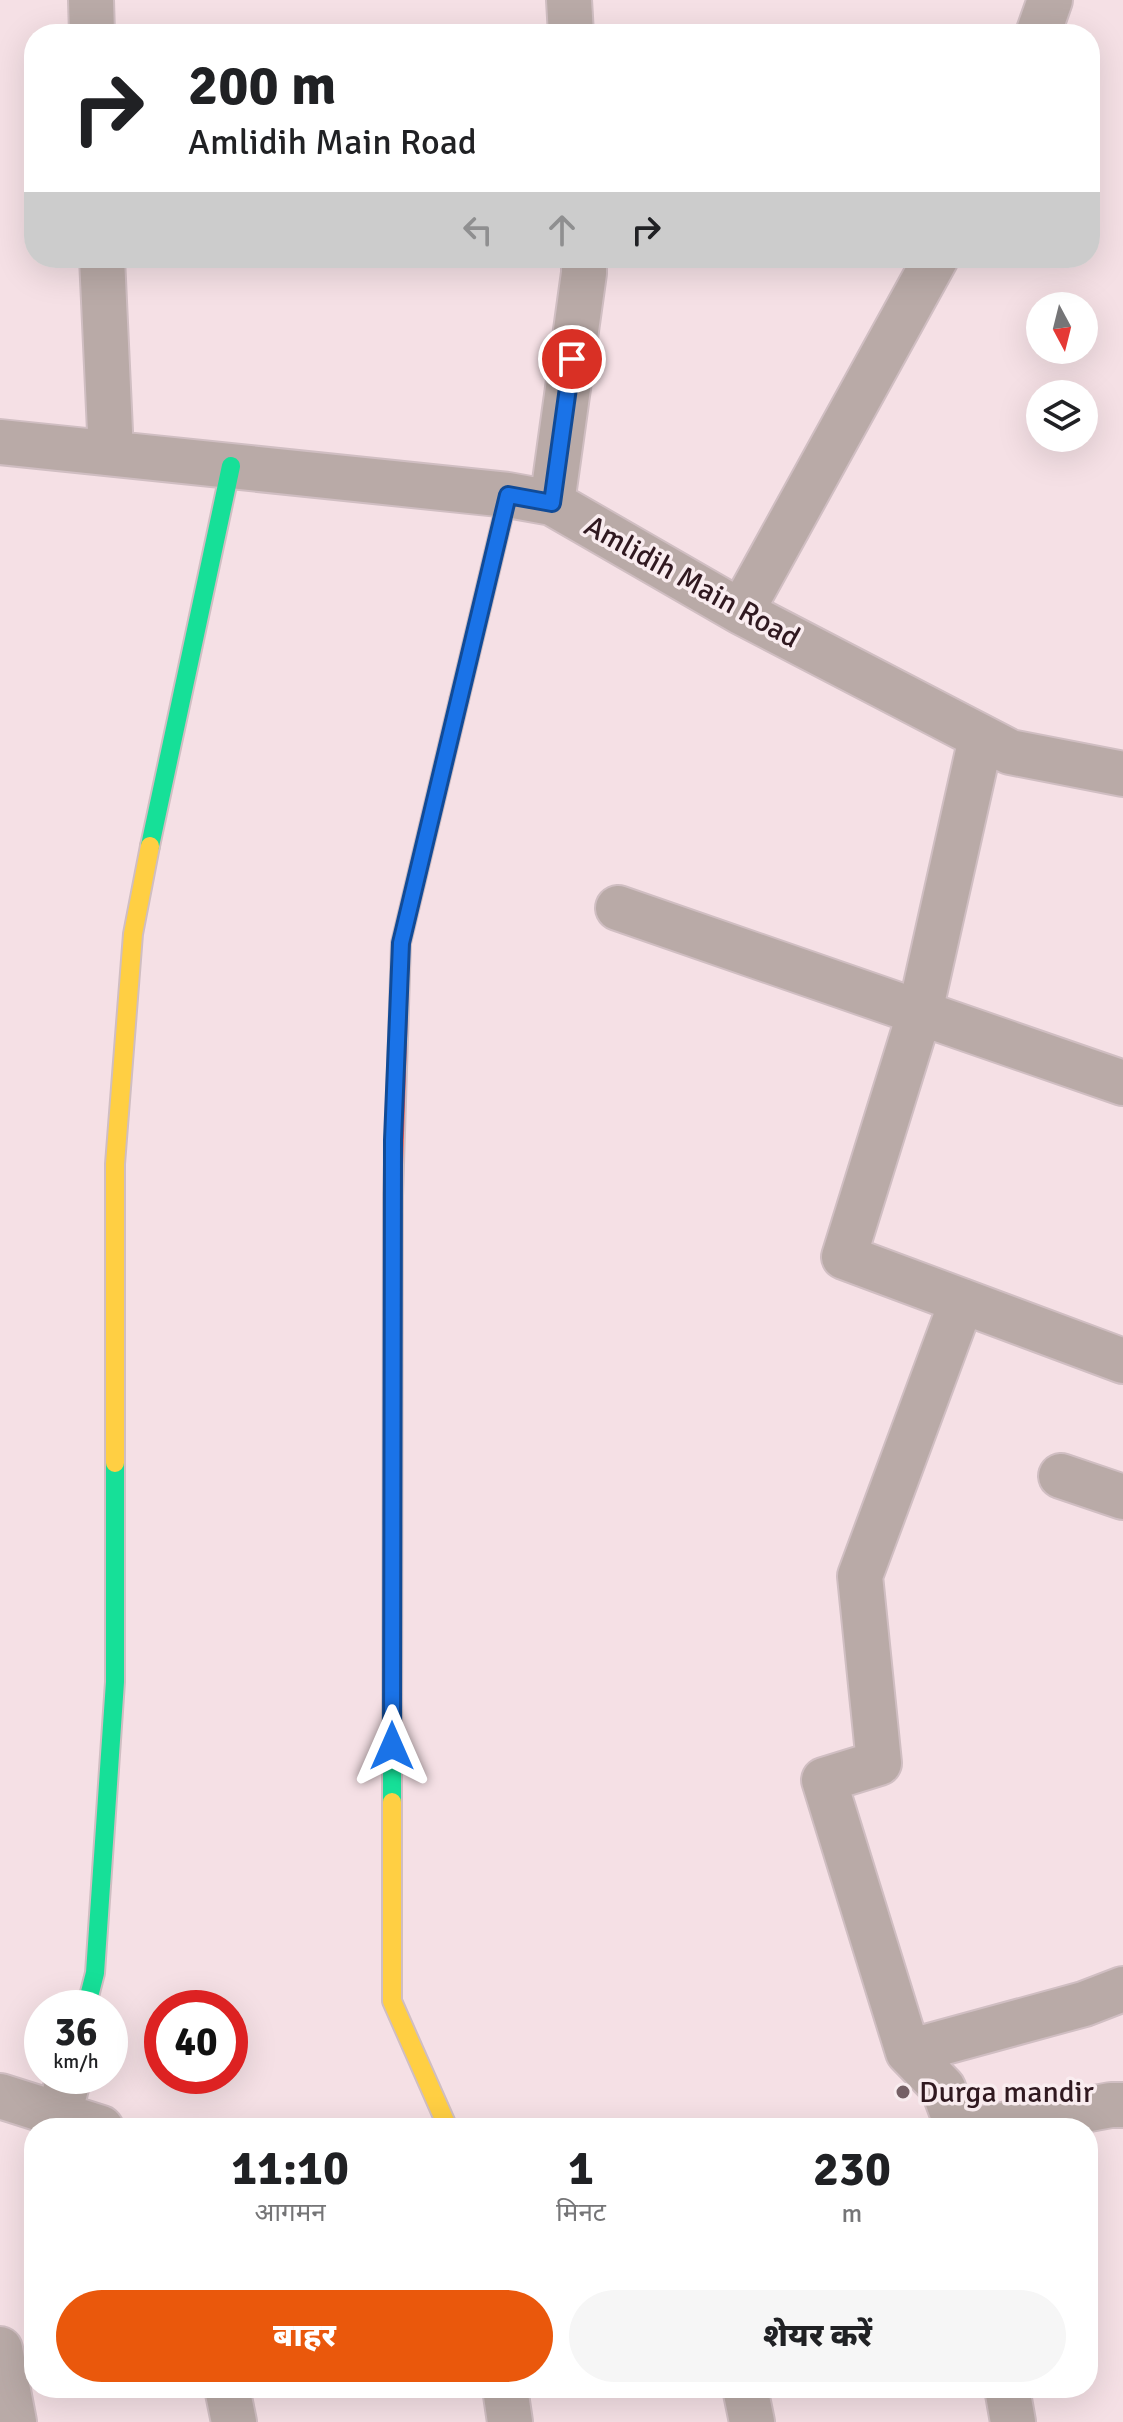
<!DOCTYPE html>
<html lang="hi">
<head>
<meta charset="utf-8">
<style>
  :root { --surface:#fff; --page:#f6f6f6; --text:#202124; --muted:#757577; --accent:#ea580c }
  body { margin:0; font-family:Signika,"Noto Sans Devanagari",sans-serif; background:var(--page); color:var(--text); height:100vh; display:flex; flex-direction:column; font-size:30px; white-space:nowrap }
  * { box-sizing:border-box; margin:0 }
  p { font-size:26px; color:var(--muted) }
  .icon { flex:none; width:44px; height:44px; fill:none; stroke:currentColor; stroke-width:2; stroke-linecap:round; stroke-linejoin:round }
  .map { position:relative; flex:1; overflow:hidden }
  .panel { position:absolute; left:24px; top:2118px; width:1074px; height:280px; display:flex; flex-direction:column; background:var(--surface); border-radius:32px; box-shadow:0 8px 32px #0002 }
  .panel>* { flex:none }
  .top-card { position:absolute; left:24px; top:24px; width:1076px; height:244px; border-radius:32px; box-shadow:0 8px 32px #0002; background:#fff; color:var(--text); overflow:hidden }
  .needle { width:52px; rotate:173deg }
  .buttons { position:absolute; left:1026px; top:292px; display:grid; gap:16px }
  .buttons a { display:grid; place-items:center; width:72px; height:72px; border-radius:50%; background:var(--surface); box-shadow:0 8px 32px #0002; font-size:40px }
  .speed { position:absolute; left:24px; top:1990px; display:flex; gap:16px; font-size:40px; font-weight:700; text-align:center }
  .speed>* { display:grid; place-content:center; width:104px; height:104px; border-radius:50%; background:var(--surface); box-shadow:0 8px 32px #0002; line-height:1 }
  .speed small { font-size:20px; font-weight:400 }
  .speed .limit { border:12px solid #d22; background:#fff; color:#111 }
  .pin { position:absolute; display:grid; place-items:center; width:68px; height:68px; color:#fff; margin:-34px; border:4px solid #fff; border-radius:50%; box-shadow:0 2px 8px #0007 }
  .me { position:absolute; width:88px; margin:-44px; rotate:0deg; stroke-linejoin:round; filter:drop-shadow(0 0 6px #0008) }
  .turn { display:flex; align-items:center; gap:28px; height:168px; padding:0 32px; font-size:36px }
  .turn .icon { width:104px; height:104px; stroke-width:2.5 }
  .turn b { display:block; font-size:56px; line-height:68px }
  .lanes { display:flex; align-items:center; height:76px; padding:0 32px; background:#0003; justify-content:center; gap:40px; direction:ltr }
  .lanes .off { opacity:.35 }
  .eta { display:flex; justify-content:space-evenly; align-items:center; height:136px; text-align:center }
  .eta b { font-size:48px; font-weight:800; line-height:56px }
  .button { display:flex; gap:16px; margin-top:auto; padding:16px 32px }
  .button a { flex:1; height:92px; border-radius:48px; background:var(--accent); color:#fff; font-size:32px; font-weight:800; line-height:92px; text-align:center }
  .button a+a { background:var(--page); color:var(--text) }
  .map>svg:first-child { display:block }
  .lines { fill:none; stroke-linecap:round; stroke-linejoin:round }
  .street-casing { stroke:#d0bec2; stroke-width:48 }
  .fast-casing { stroke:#d0bec2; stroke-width:22 }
  .slow-casing { stroke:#d0bec2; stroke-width:22 }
  .jam-casing { stroke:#d0bec2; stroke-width:22 }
  .street { stroke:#b9aaa7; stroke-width:44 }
  .fast { stroke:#16e098; stroke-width:18 }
  .slow { stroke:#ffcf43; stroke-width:18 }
  .jam { stroke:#f24e42; stroke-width:18 }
  .route-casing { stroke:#114b97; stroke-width:20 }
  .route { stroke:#1a73e8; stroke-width:14 }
  .poi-dot { fill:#755f65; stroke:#f9ecef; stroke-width:3 }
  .labels { text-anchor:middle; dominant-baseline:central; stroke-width:7; stroke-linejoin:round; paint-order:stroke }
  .street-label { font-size:30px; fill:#301920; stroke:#f9ecef }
  .poi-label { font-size:30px; fill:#301920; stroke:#f9ecef; text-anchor:start }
</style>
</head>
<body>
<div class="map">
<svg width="1123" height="2422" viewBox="0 0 1123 2422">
  <rect width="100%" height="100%" fill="#f5e0e5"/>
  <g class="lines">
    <defs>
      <path id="street" d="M91 0 92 34
        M569 0 571 34
        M1038 34 1050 0
        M102 258 111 453
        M0 442 508 495 552 503 741 612 1010 752 1123 774
        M552 503 584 273V258
        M741 612 936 258
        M981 738 920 1012 844 1257 1123 1361
        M618 908 1123 1083
        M1061 1476 1123 1497
        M908 2052 824 1780 879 1763 860 1576 962 1301
        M0 2096 101 2128
        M59 2115 69 2076
        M958 2128 943 2088 908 2052 1084 2004 1123 1989
        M986 2128 1111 2105H1123
        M0 2349 14 2422
        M227 2388 234 2422
        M505 2388 510 2422
        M745 2388 752 2422
        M1007 2388 1013 2422"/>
      <path id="fast" d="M459 700 508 495
        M150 846 231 466
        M392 1802 393 1196
        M86 2008 95 1973 115 1682V1463"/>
      <path id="slow" d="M115 1463V1164L133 934 150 846
        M392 1802V2001L448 2128"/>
      <path id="jam" d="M393 1196 401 943 459 700"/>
    </defs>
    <use href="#street" class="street-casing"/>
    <use href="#fast" class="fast-casing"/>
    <use href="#slow" class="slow-casing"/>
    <use href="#jam" class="jam-casing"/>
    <use href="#street" class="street"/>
    <use href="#fast" class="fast"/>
    <use href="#slow" class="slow"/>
    <use href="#jam" class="jam"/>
  </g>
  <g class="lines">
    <defs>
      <path id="route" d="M392 1746 393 1140 401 943 508 495 552 503 572 359"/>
    </defs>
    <use href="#route" class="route-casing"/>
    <use href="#route" class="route"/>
  </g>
  <circle class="poi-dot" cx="903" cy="2092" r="8"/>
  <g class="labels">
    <g class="street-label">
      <text transform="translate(692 582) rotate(29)">Amlidih Main Road</text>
    </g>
    <g class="poi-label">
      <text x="919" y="2092">Durga mandir</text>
    </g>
  </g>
</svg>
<div class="buttons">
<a><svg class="needle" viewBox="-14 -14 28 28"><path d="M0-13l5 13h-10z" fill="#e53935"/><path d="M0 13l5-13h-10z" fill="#757577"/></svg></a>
<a><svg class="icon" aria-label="layers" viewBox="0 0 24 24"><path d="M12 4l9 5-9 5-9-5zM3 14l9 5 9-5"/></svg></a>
</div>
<div class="speed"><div>36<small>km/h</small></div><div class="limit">40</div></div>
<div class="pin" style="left:572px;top:359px;background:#d93025"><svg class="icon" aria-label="arrive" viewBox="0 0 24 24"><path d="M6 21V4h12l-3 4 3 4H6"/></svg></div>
<svg class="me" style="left:392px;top:1746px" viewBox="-20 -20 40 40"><path d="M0-17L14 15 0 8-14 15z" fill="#1a73e8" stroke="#fff" stroke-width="4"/></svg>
<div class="top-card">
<div class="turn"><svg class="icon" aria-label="right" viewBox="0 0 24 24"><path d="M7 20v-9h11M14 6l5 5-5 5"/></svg><div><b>200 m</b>Amlidih Main Road</div></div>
<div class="lanes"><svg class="icon off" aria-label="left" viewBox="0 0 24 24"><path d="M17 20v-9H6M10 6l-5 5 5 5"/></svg><svg class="icon off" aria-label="ahead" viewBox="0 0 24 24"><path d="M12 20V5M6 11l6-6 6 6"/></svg><svg class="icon" aria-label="right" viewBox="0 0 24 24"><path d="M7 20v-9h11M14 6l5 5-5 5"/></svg></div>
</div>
<section class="panel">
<div class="eta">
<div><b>11:10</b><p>आगमन</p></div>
<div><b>1</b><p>मिनट</p></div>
<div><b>230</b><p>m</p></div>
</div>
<div class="button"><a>बाहर</a><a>शेयर करें</a></div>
</section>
</div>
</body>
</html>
